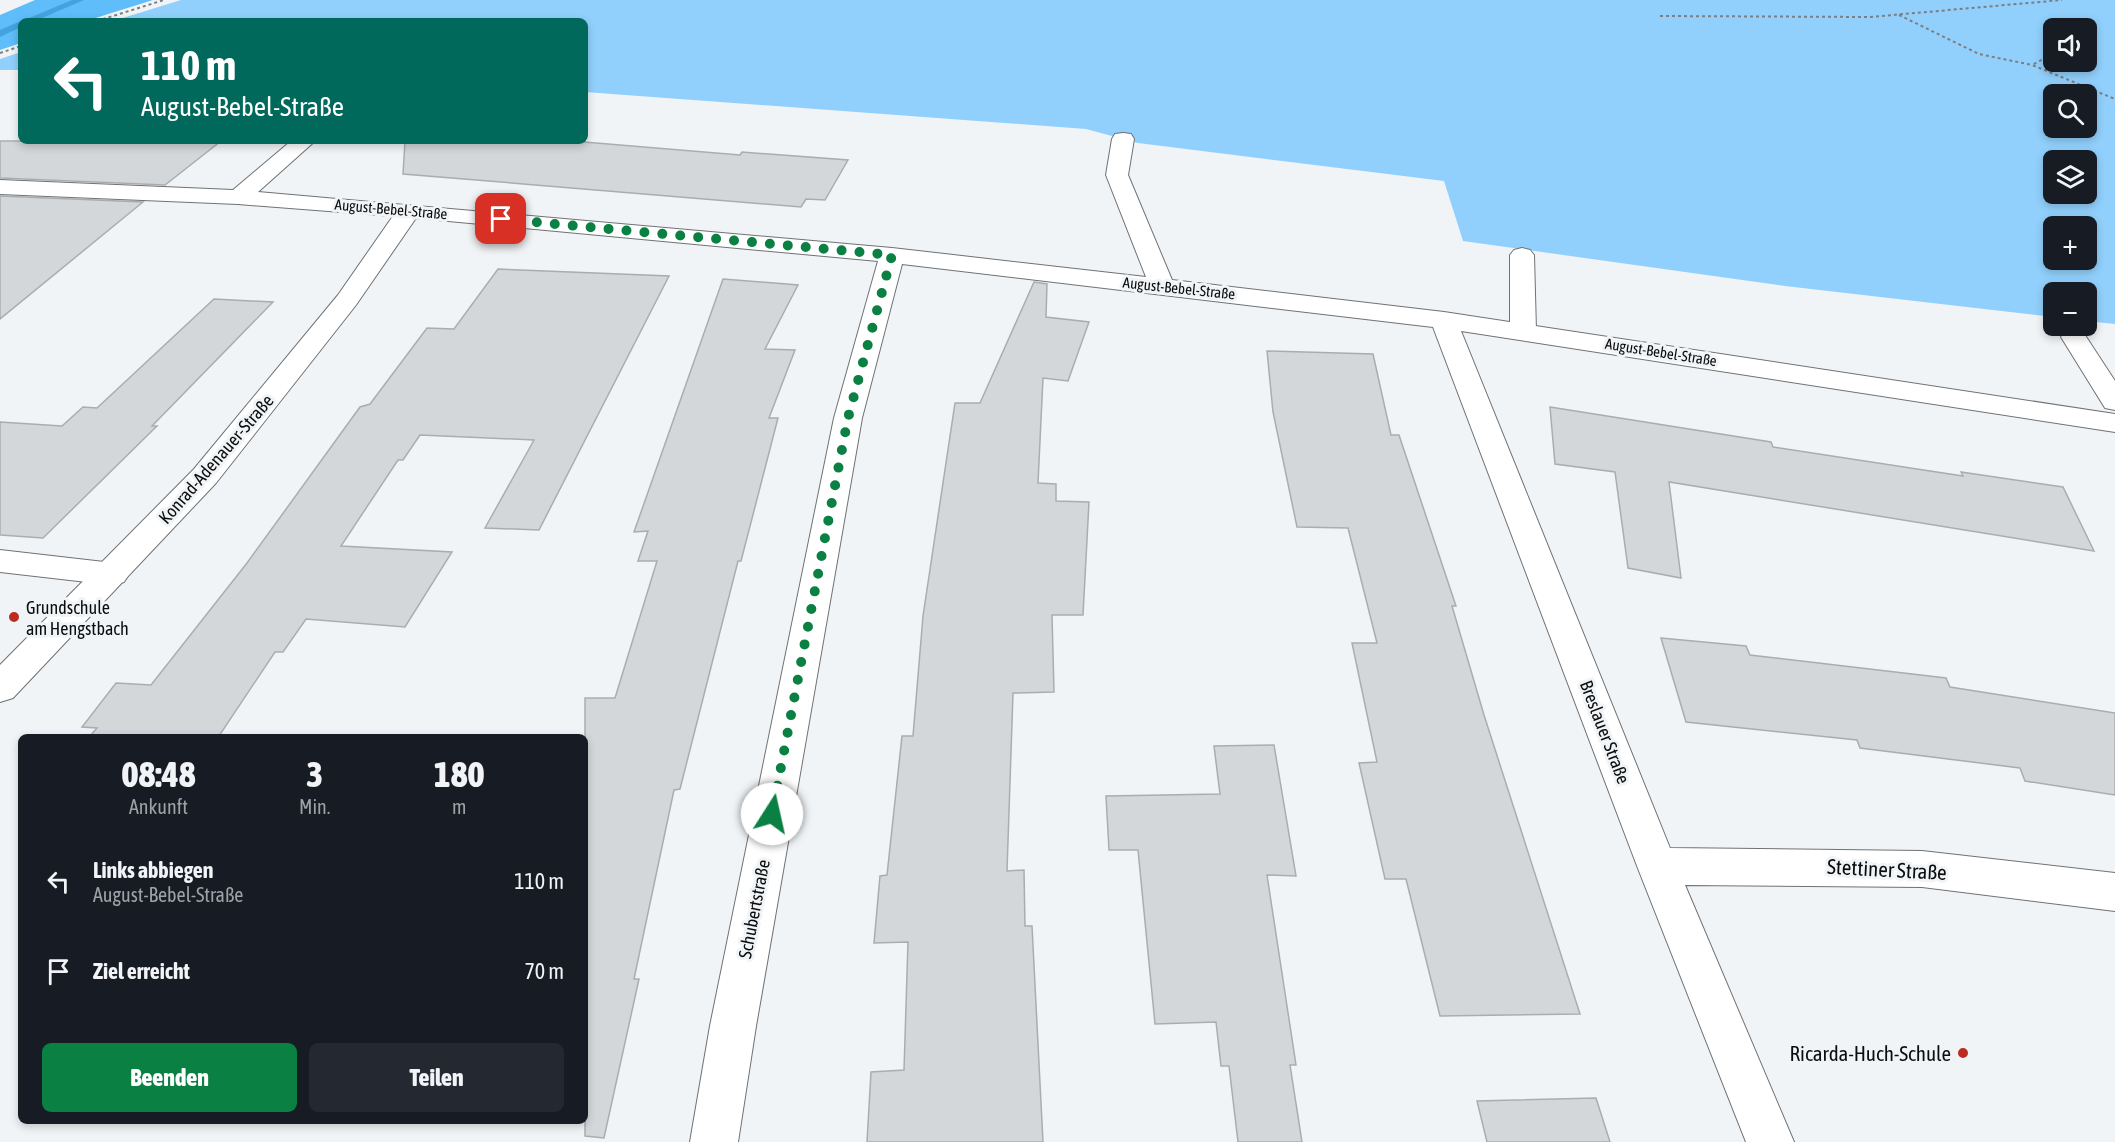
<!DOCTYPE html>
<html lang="de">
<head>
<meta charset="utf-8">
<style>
  :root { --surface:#171b24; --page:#242831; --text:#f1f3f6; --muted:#9ea1a6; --accent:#0b8043 }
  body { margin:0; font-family:"Asap Condensed",sans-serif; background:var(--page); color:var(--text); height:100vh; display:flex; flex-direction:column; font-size:22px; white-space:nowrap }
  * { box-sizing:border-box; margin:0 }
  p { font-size:20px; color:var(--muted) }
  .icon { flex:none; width:33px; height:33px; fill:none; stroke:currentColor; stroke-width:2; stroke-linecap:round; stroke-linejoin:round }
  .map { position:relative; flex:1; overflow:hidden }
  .panel { position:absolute; left:18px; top:734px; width:570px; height:390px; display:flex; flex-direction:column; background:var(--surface); border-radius:9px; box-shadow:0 3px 9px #0003 }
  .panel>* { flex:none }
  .top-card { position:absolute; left:18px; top:18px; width:570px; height:126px; border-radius:9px; box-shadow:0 3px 9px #0003; background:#00695c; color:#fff; overflow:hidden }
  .controls { position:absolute; left:2043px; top:18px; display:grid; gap:12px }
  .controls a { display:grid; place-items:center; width:54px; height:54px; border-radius:9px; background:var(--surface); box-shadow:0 3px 9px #0003; font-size:30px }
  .pin { position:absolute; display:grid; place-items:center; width:51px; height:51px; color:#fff; margin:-26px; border-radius:12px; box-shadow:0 3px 9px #0006 }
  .me { position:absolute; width:66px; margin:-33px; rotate:10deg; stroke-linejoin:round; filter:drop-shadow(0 0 4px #0008) }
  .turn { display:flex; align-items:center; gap:21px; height:126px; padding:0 24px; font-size:27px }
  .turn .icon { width:78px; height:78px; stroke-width:2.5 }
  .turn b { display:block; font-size:42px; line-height:51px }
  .eta { display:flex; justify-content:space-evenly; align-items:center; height:102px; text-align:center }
  .eta b { font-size:36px; font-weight:800; line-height:42px }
  .button { display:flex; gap:12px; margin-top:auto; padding:12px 24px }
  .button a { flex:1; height:69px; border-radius:9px; background:var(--accent); color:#fff; font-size:24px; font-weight:800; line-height:69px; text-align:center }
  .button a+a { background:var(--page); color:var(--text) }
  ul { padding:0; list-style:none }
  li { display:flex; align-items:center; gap:18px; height:90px; padding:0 24px }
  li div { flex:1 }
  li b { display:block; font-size:22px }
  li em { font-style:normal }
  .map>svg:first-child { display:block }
  .green { fill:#91d0fc; fill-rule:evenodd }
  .forest { fill:#5fbdfa }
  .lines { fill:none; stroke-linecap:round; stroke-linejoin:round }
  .stream { fill:#43a3de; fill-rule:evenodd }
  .building { fill:#d4d7d9; stroke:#aaadaf; stroke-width:1.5 }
  .lane-casing { stroke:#6f7274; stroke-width:2 }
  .street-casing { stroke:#6f7274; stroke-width:2 }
  .path { stroke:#7c7e80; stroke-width:2; stroke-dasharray:3 3; stroke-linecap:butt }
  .lane { fill:#fff; fill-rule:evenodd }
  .street { fill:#fff; fill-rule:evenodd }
  .route { stroke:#0b8043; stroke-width:10; stroke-dasharray:0 18 }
  .poi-dot { fill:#ba2c1f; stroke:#f1f4f6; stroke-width:2 }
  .labels { text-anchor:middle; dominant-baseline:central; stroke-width:6; stroke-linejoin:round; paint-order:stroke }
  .far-street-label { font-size:15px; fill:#0b0c0d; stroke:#f1f4f6 }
  .street-label { font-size:18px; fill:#0b0c0d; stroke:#f1f4f6 }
  .poi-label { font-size:18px; fill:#0b0c0d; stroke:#f1f4f6; text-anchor:start }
  .near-street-label { font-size:21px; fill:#0b0c0d; stroke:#f1f4f6 }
  .near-poi-label { font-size:21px; fill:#0b0c0d; stroke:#f1f4f6; text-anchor:end }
</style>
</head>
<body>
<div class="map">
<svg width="2115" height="1142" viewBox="0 0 2115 1142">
  <rect width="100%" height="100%" fill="#f1f4f6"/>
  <path class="green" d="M181 0H2115V324L2087 321 2086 292H2054L2053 317 1785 286 1463 241 1444 181 1138 143 1086 129 585 92V21H113ZM2054 28H2086V62H2054ZM2054 94H2086V128H2054ZM2054 160H2086V194H2054ZM2054 226H2086V260H2054Z
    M21 52V70H0V59Z"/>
  <path class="forest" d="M35 0H153L86 21H21V43L0 50V15Z"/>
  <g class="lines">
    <path class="stream" d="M72 0H84L35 21H22Z
      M21 21V27L0 37V30Z"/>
  </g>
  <path class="building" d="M0 141H221L165 185 0 178Z
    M405 141H572L740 155 742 152 848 160 825 200 806 199 801 207 403 174Z
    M0 196 143 202 0 319Z
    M498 269 669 276 539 530 485 528 534 440 420 435 403 460H398L341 546 452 552 405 627 306 619 283 652H275L219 736H90L97 728 82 727 116 683 151 685 247 563 360 407 370 404 427 328 454 329Z
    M723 279 798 285 765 349 795 350 769 418H778L741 561H738L680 789 674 790 634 979H639L604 1138 585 1136V698H615L657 561H638L648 531 634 532Z
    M1034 282 1047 284 1046 317 1089 322 1068 381 1043 378 1038 483 1056 484V501L1089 502 1083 615H1052L1054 692 1013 693 1007 871 1024 870 1025 926H1032L1043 1142H867L871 1072 904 1070 908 942 874 943 880 876 887 875 902 736H913L923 616 955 403H980Z
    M214 299 273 302 152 426H157L43 538 0 535V422L62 426 83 407 97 408Z
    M1267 351 1373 354 1391 435H1399L1456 606H1452L1484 715 1580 1014 1440 1016 1406 879H1385L1359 763 1377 762 1352 643H1377L1348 528 1297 527 1273 412Z
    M1550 407 1771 442 1773 447 1963 476 1961 472 2063 487 2094 551 1669 482 1681 578 1628 568 1615 472 1555 464Z
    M1661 638 1746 646 1750 655 1946 678 1950 687 2115 713V795L2025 781 2020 768 1860 748 1857 740 1686 722Z
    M1274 745 1296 876 1267 875 1296 1065H1290L1302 1142H1238L1229 1066H1221L1216 1022 1155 1024 1138 850H1109L1106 796 1220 794 1214 746Z
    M1596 1098 1610 1142H1487L1477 1101Z"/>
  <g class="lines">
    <defs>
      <path id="lane" d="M1522 248 1530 250 1534 255 1536 331 1532 336 1523 339 1514 336 1510 331V255L1514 250Z
        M2074 329 2083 332 2115 381V410L2105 408 2061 337 2065 332Z
        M0 550 113 563 124 566 129 574 124 582 113 585 0 572Z"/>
      <path id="street" d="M1123 133 1131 134 1134 139 1128 175 1172 280 1444 312 2115 414V432L1461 331 1670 848 1922 851 2115 873V911L1922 887 1685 885 1794 1142H1746L1637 866 1433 327 902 264 862 418 756 1026 738 1142H690L710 1026 834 418 878 261 416 218 356 305 216 483 13 698 0 702V665L194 469 338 295 393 216 238 204 0 194V180L233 190 291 141H315L258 192 892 248 1146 277 1106 175 1112 139 1115 134Z"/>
    </defs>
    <use href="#lane" class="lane-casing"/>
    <use href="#street" class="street-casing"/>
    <path class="path" d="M1899 15 1979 54 2032 65
      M1660 16 1870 17 2062 0
      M97 21 164 0
      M0 53 21 46
      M2047 57 2032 65 2115 99"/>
    <use href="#lane" class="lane"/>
    <use href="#street" class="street"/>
  </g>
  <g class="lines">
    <path class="route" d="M501 219 892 255 848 418 772 814"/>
  </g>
  <g class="poi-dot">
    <circle cx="14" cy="617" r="6"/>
    <circle cx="1963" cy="1053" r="6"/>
  </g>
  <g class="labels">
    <g class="far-street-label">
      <text transform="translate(391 209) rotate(5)">August-Bebel-Straße</text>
      <text transform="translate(1179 288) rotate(6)">August-Bebel-Straße</text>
      <text transform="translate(1661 352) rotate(9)">August-Bebel-Straße</text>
    </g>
    <g class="street-label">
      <text transform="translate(216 459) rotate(-49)">Konrad-Adenauer-Straße</text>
      <text transform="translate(1605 732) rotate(69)">Breslauer Straße</text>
      <text transform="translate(754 909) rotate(-79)">Schubertstraße</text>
    </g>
    <g class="poi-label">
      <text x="26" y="607">Grundschule<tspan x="26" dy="21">am Hengstbach</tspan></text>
    </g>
    <g class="near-street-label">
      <text transform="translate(1887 869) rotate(3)">Stettiner Straße</text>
    </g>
    <g class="near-poi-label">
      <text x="1951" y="1053">Ricarda-Huch-Schule</text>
    </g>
  </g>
</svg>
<div class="controls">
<a><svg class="icon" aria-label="sound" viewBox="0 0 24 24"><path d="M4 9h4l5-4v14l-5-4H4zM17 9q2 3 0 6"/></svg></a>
<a><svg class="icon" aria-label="search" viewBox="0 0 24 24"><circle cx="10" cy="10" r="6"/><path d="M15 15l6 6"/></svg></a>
<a><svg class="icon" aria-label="layers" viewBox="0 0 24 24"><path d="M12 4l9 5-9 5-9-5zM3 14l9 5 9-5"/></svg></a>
<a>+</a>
<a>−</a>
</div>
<div class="pin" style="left:501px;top:219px;background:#d93025"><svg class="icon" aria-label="arrive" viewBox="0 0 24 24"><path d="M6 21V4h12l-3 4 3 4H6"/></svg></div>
<svg class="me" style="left:772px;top:814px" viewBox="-20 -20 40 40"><circle r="19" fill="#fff"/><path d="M0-13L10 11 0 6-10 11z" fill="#0b8043"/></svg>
<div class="top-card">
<div class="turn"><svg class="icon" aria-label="left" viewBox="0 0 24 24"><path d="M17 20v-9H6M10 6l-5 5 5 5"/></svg><div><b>110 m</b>August-Bebel-Straße</div></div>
</div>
<section class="panel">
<div class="eta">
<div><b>08:48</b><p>Ankunft</p></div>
<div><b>3</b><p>Min.</p></div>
<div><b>180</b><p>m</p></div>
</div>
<ul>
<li><svg class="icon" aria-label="left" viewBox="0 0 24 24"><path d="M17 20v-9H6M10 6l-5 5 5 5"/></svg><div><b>Links abbiegen</b><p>August-Bebel-Straße</p></div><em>110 m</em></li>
<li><svg class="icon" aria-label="arrive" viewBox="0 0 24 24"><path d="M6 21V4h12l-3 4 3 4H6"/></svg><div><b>Ziel erreicht</b></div><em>70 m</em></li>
</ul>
<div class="button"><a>Beenden</a><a>Teilen</a></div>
</section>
</div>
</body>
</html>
